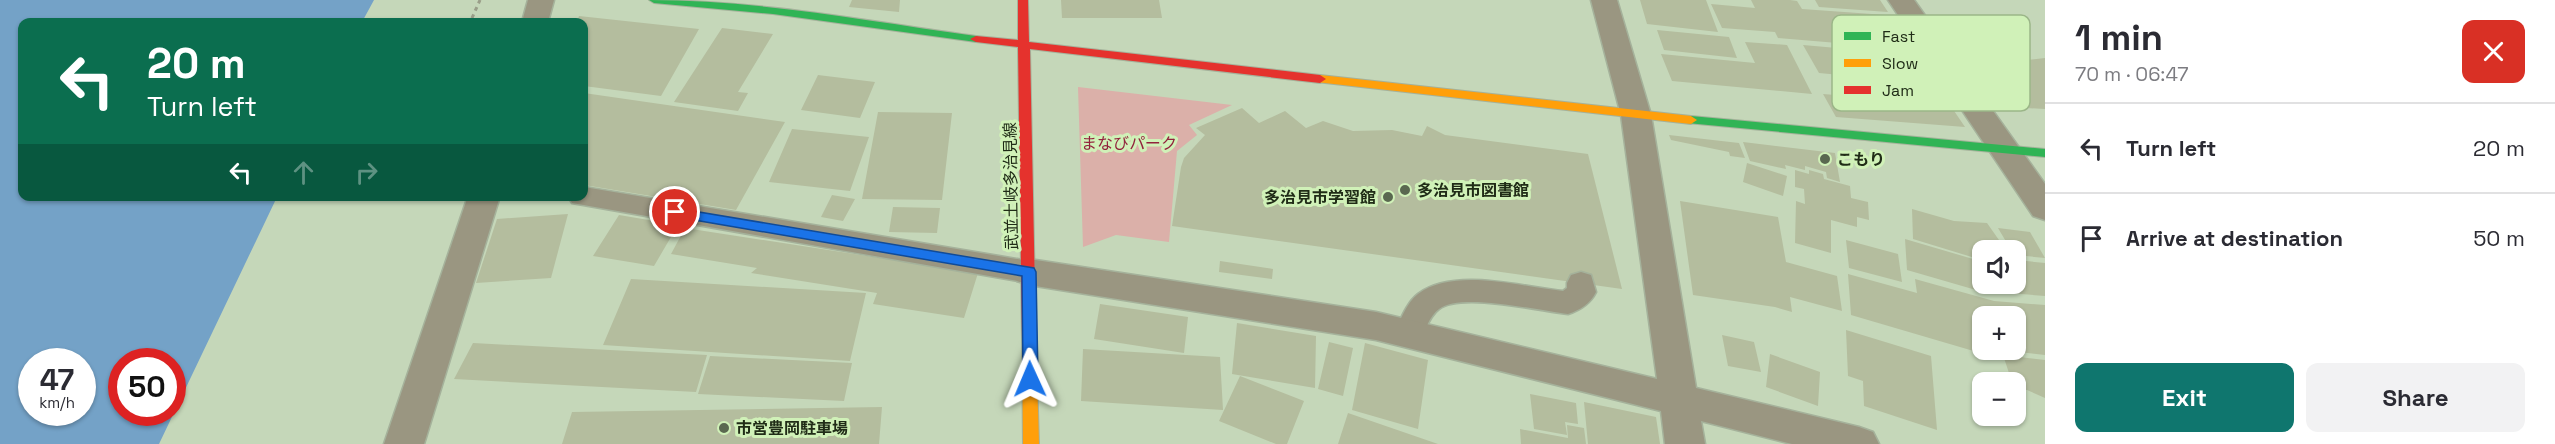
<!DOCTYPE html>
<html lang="en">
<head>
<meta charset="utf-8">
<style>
  :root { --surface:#fff; --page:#f2f2f3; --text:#2b2b33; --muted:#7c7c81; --line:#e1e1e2; --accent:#0f766e }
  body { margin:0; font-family:"Space Grotesk","Noto Sans JP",sans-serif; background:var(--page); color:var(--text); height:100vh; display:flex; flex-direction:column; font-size:22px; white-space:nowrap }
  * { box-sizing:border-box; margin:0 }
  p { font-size:20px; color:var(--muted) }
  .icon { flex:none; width:33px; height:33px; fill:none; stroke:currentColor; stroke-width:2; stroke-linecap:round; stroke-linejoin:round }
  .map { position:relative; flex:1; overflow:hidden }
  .drawer { display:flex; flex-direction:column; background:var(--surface); width:510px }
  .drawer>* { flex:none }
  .guide { position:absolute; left:18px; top:18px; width:570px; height:183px; border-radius:12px; box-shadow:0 2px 4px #0004; background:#0b6e4f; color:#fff; overflow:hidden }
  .tools { position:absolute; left:1972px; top:240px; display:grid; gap:12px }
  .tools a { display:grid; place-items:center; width:54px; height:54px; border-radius:12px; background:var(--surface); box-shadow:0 2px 4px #0004; font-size:30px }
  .speed { position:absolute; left:18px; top:348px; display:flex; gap:12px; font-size:30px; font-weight:700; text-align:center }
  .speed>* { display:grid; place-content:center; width:78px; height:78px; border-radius:50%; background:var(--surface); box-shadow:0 2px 4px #0004; line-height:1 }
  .speed small { font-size:15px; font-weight:400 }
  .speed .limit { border:9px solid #d22; background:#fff; color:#111 }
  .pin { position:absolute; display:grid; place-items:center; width:51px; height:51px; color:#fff; margin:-26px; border:3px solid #fff; border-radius:50%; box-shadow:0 2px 6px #0007 }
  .me { position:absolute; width:66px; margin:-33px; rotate:359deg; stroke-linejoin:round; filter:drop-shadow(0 0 4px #0008) }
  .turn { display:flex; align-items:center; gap:21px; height:126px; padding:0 30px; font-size:27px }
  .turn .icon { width:78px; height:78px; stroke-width:2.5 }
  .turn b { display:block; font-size:42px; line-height:51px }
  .lanes { display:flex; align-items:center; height:57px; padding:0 30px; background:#0003; justify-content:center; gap:30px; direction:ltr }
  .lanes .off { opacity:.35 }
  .round { display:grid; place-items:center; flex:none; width:63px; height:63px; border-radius:12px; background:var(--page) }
  .head { display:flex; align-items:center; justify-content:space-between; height:102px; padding:0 30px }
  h1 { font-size:36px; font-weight:700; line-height:45px }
  .cta { display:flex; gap:12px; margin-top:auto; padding:12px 30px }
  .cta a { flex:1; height:69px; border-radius:12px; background:var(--accent); color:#fff; font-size:24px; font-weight:700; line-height:69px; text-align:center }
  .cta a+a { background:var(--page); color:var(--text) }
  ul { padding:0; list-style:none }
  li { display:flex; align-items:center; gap:18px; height:90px; padding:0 30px; border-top:2px solid var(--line) }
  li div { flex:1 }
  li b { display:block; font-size:22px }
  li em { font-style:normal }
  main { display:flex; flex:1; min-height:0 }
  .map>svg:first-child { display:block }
  .green { fill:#dbb0a9 }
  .water { fill:#74a2c7; fill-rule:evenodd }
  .building { fill:#b4bd9e }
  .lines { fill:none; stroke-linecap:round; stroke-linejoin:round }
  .lane-casing { stroke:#a5b29b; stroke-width:3 }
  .street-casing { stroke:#a5b29b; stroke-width:3 }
  .fast-casing { stroke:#a5b29b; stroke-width:2 }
  .slow-casing { stroke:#a5b29b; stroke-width:2 }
  .jam-casing { stroke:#a5b29b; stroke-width:2 }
  .path { stroke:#9a9e89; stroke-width:3; stroke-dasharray:4 4; stroke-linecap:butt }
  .lane { fill:#9a9681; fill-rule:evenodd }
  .street { fill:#9a9681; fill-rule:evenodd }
  .fast { fill:#30b455; fill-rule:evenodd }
  .slow { fill:#ff9f0a; fill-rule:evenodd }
  .jam { fill:#e5322d; fill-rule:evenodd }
  .route { fill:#1a73e8; stroke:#114b97; stroke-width:1.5 }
  .poi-dot { fill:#5a6850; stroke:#d0f1b8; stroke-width:2 }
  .labels { text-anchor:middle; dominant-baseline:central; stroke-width:6; stroke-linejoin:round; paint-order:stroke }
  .park-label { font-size:16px; fill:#92223c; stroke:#d0f1b8 }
  .poi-label { font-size:16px; font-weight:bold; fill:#202c17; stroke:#d0f1b8; text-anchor:start }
  .street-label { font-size:16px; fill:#202c17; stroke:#d0f1b8 }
  .key { fill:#d0f1b8; stroke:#9bb688; stroke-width:1.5 }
  .key-label { font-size:16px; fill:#202c17 }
</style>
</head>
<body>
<main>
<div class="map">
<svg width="2045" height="444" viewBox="0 0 2045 444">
  <rect width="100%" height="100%" fill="#c5d7b9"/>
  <path class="green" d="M1078 87 1232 105 1189 125 1197 135 1177 151 1169 242 1116 235 1083 247Z"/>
  <path class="water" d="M0 0H374L362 22H22V196L277 197 159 444H0ZM32 362H82V412H32ZM122 362H172V412H122Z"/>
  <path class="building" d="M852 0H900L899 12 849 7Z
    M1061 0H1159L1162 18H1062Z
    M1640 0H1706L1718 32 1647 24Z
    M1751 0H1790L1797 1 1802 9 1886 15 1909 49 1778 38 1775 32 1722 28 1711 4 1755 8Z
    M1815 0H1880L1888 12 1819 7Z
    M579 16 699 29 661 96 584 86V22H577Z
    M722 28 773 34 738 92 748 93 738 111 674 102Z
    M1657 30 1729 37 1737 58 1664 50Z
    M1745 42 1787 45 1812 94 1672 81 1661 54 1755 63Z
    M1803 45 1916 55 1965 127 1836 117 1823 94 1848 96 1836 76 1894 80 1819 73Z
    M2045 58V109L2026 108 2005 100 1981 65Z
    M818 75 875 82 860 118 801 110Z
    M584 93 785 122 736 210 584 185Z
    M1242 108 1259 123 1285 111 1306 128 1323 121 1353 131 1392 130 1422 136 1427 126 1445 135 1588 154 1622 289 1172 226 1181 167 1184 158 1205 135 1196 128Z
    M878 112 952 113 942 200 862 199Z
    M792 129 869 137 850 191 769 182Z
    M1669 135 1739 143 1745 158 1730 156 1729 152 1671 140Z
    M1743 142 1835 153 1840 182 1827 178 1826 172 1805 166V170L1785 165 1786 169 1750 161Z
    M1747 163 1787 176 1783 196 1743 182Z
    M1795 170 1809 174V170L1823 174 1824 179 1850 186 1851 198 1868 202 1869 220 1857 217V227L1831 220V253L1795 243 1796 201 1805 204 1804 189 1795 187Z
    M832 195 855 199 843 221 821 217Z
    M1680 201 1778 217 1786 262 1837 276 1842 311 1790 297 1792 312 1775 307 1693 295Z
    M893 207 940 208 937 233 889 232Z
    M1912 209 1954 221 1987 223 2006 250H1983V254L1975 253V258L1913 239Z
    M568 214 551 278 476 283 497 219Z
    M619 215 678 225 654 266 593 256Z
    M685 228 978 273 964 318 873 304 877 293 751 273 757 268 671 254Z
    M1998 228 2030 232 2045 258 2016 255V250H2011Z
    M1905 239 1973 259 1976 290 1907 270Z
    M1846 240 1898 254 1902 282 1849 268Z
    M2016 260 2045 263V296L2008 293 2002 284H2016Z
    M1220 261 1273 269 1272 279 1219 272Z
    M1848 274 1917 293 1915 279 1994 301 2045 305V355L2004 350H2016V316H1983V350H1993L1994 357 1851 315Z
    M631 279 866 293 850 361 603 345Z
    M1100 304 1188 317 1184 353 1094 339Z
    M1237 323 1316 336 1315 388 1232 374Z
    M1846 330 1931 356 1937 430 1864 406 1863 381 1848 376Z
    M1722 335 1754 342 1761 372 1728 366Z
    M1329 342 1353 348 1343 396 1318 389Z
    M473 343 707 355 696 392 454 379Z
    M1365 343 1428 360 1418 429 1352 410Z
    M1083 349 1220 357 1223 410 1081 401Z
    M1770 354 1820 372 1818 406 1766 387Z
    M2003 355 2045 360V398L2027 390H2016V382H2012Z
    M710 356 852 363 844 401 698 394Z
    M1240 376 1304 401 1287 444H1276L1219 421Z
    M1530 394 1576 403 1578 424 1565 422 1567 435 1534 429Z
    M1584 402 1656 417 1660 444H1588Z
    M882 407 879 444H562L572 412Z
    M1348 413 1438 444H1338Z
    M1567 425 1584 428 1586 444H1521L1520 429 1568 438Z"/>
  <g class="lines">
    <defs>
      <path id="lane" d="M584 187 1029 261 1039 265 1043 272 1039 279 1029 283 572 203 568 196H584Z
        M1581 272 1591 275 1596 292C1590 304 1580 310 1568 314 1540 311 1461 292 1439 309 1429 316 1425 332 1419 341L1409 345 1399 341 1394 333C1400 321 1407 302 1418 294 1454 267 1522 287 1563 291L1567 288V283L1571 275Z"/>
      <path id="street" d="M528 0H554L548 22H522Z
        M1591 0H1617L1651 115 1696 388 1859 427 1873 432 1879 444H1792L1701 421 1705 444H1665L1661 411 1376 340 1029 285 1017 281 1012 272 1017 263 1029 259 1376 312 1657 379 1621 115Z
        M1888 0H1914L2045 184V220L2033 216Z
        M468 196H500L424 444H384Z"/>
      <path id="fast" d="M649 0C758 0 868 21 976 36L982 39 976 42 773 14 654 3Z
        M1691 116 2045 149V157L1687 123 1685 120 1687 117Z"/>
      <path id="slow" d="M1320 75 1691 116 1697 120 1691 124 1316 82 1314 79 1316 76Z
        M1029 335 1034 337 1036 341 1039 444H1023L1022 341 1024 337Z"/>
      <path id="jam" d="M1018 0H1028L1029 42 1320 75 1326 79 1320 83 1030 49 1036 341 1034 345 1029 347 1024 345 1022 341 1018 47 976 42 970 39 976 36 1018 40Z"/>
    </defs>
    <use href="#lane" class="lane-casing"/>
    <use href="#street" class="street-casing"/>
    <use href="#fast" class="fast-casing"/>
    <use href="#slow" class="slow-casing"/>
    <use href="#jam" class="jam-casing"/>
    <path class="path" d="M472 18 480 0"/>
    <use href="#lane" class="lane"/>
    <use href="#street" class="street"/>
    <use href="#fast" class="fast"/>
    <use href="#slow" class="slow"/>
    <use href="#jam" class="jam"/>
  </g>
  <path class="route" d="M675 208 1034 268 1036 272 1038 379 1036 384 1030 386 1025 384 1023 379 1022 276 671 216 669 212 671 209Z"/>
  <g class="poi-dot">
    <circle cx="1825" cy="159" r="6"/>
    <circle cx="1405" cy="190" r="6"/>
    <circle cx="1388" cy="197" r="6"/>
    <circle cx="724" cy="428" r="6"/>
  </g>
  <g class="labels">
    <g class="park-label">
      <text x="1129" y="143">まなびパーク</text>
    </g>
    <g class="poi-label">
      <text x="1837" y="159">こもり</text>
      <text x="1417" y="190">多治見市図書館</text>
      <text x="1376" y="197" text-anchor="end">多治見市学習館</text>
      <text x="736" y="428">市営豊岡駐車場</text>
    </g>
    <g class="street-label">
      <text transform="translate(1011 186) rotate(-91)">武並土岐多治見線</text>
    </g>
  </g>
  <rect x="1832" y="15" width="198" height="96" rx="9" class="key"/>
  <rect x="1844" y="32" width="27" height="8" fill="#30b455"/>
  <rect x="1844" y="59" width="27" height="8" fill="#ff9f0a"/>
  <rect x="1844" y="86" width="27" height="8" fill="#e5322d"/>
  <g class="key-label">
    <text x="1882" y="42">Fast</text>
    <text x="1882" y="69">Slow</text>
    <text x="1882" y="96">Jam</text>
  </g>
</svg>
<div class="tools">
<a><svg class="icon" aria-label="sound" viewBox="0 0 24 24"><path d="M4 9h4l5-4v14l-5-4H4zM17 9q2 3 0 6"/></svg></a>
<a>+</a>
<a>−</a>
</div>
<div class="speed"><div>47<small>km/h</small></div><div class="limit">50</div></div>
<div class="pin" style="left:675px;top:212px;background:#d93025"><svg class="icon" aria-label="arrive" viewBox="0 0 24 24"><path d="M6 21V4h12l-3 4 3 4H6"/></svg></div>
<svg class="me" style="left:1030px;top:379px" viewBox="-20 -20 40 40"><path d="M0-17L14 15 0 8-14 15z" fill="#1a73e8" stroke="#fff" stroke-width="4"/></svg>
<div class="guide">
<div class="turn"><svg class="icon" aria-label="left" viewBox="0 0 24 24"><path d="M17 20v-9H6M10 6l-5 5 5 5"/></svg><div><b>20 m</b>Turn left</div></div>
<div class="lanes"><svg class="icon" aria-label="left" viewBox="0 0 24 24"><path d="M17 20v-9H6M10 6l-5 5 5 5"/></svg><svg class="icon off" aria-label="ahead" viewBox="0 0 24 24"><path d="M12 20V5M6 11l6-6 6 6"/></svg><svg class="icon off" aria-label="right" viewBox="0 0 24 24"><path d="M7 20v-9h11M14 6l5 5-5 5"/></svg></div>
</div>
</div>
<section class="drawer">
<div class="head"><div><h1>1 min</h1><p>70 m · 06:47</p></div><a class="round" style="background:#d93025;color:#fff"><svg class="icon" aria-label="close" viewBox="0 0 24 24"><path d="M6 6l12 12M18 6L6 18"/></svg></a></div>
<ul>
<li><svg class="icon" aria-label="left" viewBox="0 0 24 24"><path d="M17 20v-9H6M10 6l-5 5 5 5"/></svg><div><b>Turn left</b></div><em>20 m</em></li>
<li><svg class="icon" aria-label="arrive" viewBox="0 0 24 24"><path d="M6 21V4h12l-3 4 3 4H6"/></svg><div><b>Arrive at destination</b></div><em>50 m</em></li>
</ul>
<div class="cta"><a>Exit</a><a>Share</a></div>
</section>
</main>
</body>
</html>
